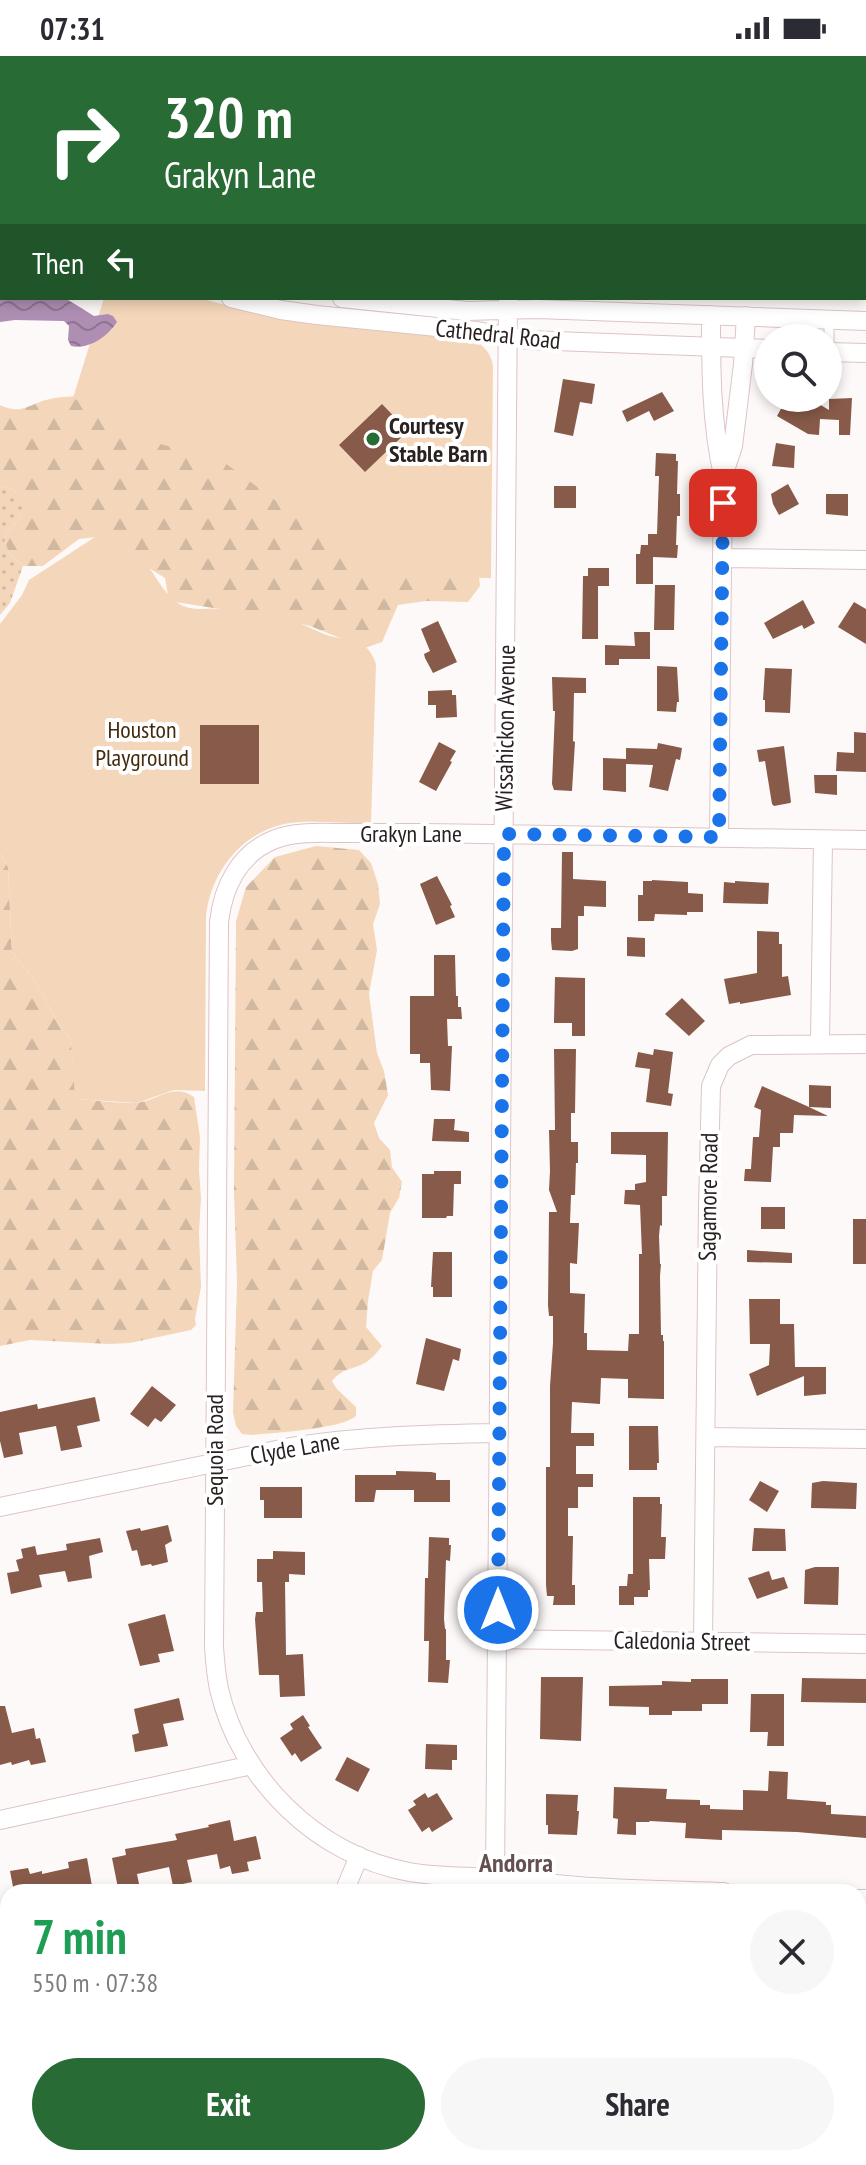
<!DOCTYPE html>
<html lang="en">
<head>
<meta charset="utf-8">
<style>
  :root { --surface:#fff; --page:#f7f7f7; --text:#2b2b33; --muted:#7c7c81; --accent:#296b35 }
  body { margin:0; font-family:"PT Sans Narrow",sans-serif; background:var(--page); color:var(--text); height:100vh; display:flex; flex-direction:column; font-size:30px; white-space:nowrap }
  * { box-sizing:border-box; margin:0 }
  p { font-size:26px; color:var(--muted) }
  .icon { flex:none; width:44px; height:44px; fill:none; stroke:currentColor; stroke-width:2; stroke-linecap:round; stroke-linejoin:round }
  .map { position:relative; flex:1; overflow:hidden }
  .details { position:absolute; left:0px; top:1828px; width:866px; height:282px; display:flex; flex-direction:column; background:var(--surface); border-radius:24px 24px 0 0; box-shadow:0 4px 12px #0003 }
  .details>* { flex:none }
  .guide { position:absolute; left:0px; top:0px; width:866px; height:244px; box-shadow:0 4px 12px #0003; background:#296b35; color:#fff; overflow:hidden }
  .buttons { position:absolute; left:754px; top:268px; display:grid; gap:16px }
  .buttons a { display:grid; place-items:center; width:88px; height:88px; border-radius:50%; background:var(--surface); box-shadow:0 4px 12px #0003; font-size:40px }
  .pin { position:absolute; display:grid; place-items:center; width:68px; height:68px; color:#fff; margin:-34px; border-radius:16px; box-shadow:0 4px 12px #0006 }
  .me { position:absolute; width:88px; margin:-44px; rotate:0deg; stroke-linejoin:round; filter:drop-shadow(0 0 6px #0008) }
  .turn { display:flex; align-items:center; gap:28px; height:168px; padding:0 32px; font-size:36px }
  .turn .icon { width:104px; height:104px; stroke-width:2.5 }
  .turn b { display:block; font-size:56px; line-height:68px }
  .then { display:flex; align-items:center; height:76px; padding:0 32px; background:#0003; gap:16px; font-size:30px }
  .round { display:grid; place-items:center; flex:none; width:84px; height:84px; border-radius:42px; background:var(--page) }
  .summary { display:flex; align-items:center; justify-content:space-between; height:136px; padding:0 32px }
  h1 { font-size:48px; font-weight:700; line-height:60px; color:#1e9e55 }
  .action { display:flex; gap:16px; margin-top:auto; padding:16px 32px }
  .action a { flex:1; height:92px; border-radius:48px; background:var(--accent); color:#fff; font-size:32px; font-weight:700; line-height:92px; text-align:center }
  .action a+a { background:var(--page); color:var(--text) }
  .status { display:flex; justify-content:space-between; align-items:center; height:56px; padding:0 40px; background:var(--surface); direction:ltr }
  .status svg { height:22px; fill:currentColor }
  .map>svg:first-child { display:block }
  .grass { fill:url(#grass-dots) }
  .forest { fill:url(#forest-firs) }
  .green { fill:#f4d7ba }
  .water { fill:url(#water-waves) }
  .building { fill:#875a49 }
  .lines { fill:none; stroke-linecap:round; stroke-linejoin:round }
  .service-casing { stroke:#ddc4c5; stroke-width:11 }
  .minor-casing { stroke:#ddc4c5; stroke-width:20 }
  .service { stroke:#fff; stroke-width:9 }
  .minor { stroke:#fff; stroke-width:18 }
  .route { stroke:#1a73e8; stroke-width:14; stroke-dasharray:0 25.2 }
  .poi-dot { fill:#296b35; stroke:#fff; stroke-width:3 }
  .labels { text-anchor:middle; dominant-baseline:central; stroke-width:8; stroke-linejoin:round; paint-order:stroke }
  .street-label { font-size:24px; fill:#292020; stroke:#fff }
  .poi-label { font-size:24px; font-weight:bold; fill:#292020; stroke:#fff; text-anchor:start }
  .park-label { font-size:24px; fill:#432a0c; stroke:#fff }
  .neighbourhood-label { font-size:26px; font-weight:bold; fill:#655051; stroke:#fff }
</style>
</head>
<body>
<div class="status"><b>07:31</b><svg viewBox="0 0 49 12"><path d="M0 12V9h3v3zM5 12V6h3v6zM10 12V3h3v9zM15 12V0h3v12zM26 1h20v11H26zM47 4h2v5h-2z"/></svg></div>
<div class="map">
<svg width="866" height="2109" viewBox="0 0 866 2109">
  <defs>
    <pattern id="grass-dots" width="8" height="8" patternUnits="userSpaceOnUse" patternTransform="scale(2)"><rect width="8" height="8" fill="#f4d7ba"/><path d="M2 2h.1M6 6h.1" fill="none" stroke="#d1b8a0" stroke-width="1.8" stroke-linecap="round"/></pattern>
    <pattern id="forest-firs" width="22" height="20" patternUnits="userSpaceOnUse" patternTransform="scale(2)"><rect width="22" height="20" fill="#f4d7ba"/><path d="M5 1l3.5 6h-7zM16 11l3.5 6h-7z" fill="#d1b8a0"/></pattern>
    <pattern id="water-waves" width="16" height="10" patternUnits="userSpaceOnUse" patternTransform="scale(2)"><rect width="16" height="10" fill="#af8eb3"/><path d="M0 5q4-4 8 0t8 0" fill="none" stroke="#8e7491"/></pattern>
  </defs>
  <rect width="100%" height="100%" fill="#fef9f9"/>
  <path class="grass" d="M0 430 13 433 26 446 20 462 4 481 8 495 23 510 10 547 0 559Z"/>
  <path class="forest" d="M83 340 477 501 480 530 468 546 426 545 398 549 382 586 365 592 310 570 277 562 169 545 165 522 139 506 106 480 79 483 43 510H23L8 495 4 481 20 462 25 446 13 433 0 430V349C22 360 30 347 50 343 61 340 73 341 83 340Z
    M316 790 359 794 371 807 378 828 380 848 373 868 377 894 369 938 377 997 384 1015 388 1039 374 1067 379 1082 390 1094 392 1111 402 1126 399 1142 390 1157 382 1204 373 1215 368 1245 366 1271 382 1290C376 1298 370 1305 361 1309 349 1314 342 1313 332 1325L337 1333 356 1351V1360C342 1373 272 1377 251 1379L242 1378 236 1370 233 1356 237 1227 234 1137 236 865 246 831 275 801Z
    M0 797 8 811 12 896 35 925 56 964 71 984 76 1043C95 1044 114 1047 133 1047 156 1047 172 1025 194 1041L200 1081 199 1114 201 1142 199 1176 201 1231 195 1263 196 1269 191 1274 130 1287 109 1288 30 1284 0 1290Z
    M858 1856 866 1857V2109H0V2092L8 2090V2102H858Z"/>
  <path class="green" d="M104 242H199L276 262 473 283C484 290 492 298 493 311L491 522 377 520 221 404 145 384 73 342Z
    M98 479C152 481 153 544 190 552 201 554 211 552 221 553 237 554 254 554 270 557 291 561 308 572 327 579 351 586 367 581 376 608L371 767C345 768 308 763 284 768 240 778 210 818 206 861L205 1035 174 1034 137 1047 75 1043 71 984 56 964 35 925 12 896 8 811 0 797V568L22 539 29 524Z"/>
  <path class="water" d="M0 215H2V242H65L94 260 108 258 113 260 117 266C108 280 89 294 71 290L68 284 69 270 64 265 15 264 0 266Z"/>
  <path class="building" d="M563 323 595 328 592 348 580 346 573 380 554 376Z
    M662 336 674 355 654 365 649 355 627 366 622 355Z
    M787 342H809L829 354V343L852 342 850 379H839V364L820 363 819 379 808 378 777 360Z
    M382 348 408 375 365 416 339 389Z
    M776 387 795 390 794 412 772 410Z
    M656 397 676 398V405H678L677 438H680V460H677L676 489H678L677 502 653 501V528H636V498H640L641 489H648V478H657L659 420H655Z
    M788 428 799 448 779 459 773 448 771 438Z
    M554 430H576V452H554Z
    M826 438H848V460L826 458Z
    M588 512H609V530H598V583H582L583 520H588Z
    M655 529H675L674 574H654Z
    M803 544 815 567 804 573 802 569 773 583 764 567Z
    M854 546 866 553V588L838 571Z
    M438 565 457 606 433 617 425 602 424 598 430 595 421 573Z
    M634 576H650V603H619V609H605V589L635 590Z
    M657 610 677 611 679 646H677L676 656 657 655Z
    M765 612 792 613 790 657 765 656V644H763Z
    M552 621 586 622V637H574L573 685 575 686 572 735 554 734 552 728 555 655H553Z
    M452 634V639H456L457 661 436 662V649H428V635Z
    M200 669H259V728H200Z
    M854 676 866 677V716L836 715 837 696 854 697Z
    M439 686 456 695 450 705 452 706 436 735 419 726Z
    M658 687 682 692 680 704 676 703 668 735 649 731 653 709 626 708V736L603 734V702L626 703V692L657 693Z
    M784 690 791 746 790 747 774 750 772 748 765 705 759 706 757 694Z
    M814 719H837V739L815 737Z
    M562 796H573V823L606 825V851L584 850V860H578V893L572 895 552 894 551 884V872H561Z
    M437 820 452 849 450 850 455 861 436 869 420 828Z
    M652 824 688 826V837L703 838V856H687V859L655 858 654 865H638V839H643V825H652Z
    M735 825 769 827 768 848 723 847 724 826 735 827Z
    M757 875 779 876V888H782V921L788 920 791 939 740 948V946L729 948 724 923 757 917Z
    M627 881 645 882V901L627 900Z
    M434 899H455L456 940H458V951H461L462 963H447L448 990H452L450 1035 431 1034 430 1007H420V998H410V940H434Z
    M555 921 585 922V980H572V967H554V965Z
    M682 942 705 965 689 980 665 958Z
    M554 993H576L575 1057H571V1086H578V1107H576L575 1139H571L570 1167H579L577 1208 570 1207V1237L585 1238 584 1277H587V1294L628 1295 629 1278H639V1198H642L640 1149 624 1148 625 1134H635V1128L646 1126V1099L611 1098V1076H668L667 1140H662V1170L660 1169 659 1180 660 1208H661L660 1220 661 1279H663V1285H664V1343L628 1342V1323L601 1322 600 1348 572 1346 571 1377H594V1390H576V1418H593V1431H578V1452H568V1480H573L572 1529H575V1549H553L554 1540H547L546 1529V1411H550V1330L553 1287V1260H549L548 1249 549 1156H557L549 1134 550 1115 549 1074H555Z
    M654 993 673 996 668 1037 673 1038 671 1050 646 1046 650 1013 635 1011 638 996 653 999Z
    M809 1029 831 1030V1052L809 1051 828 1060 794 1059 793 1077H780V1091H773L771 1126 744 1125 745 1113H751L753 1081H759L761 1054 754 1051 762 1030 809 1051Z
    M434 1063H455L454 1074 469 1076V1086L432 1085Z
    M434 1115H461V1128H454L453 1160H447L446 1162H422V1118H434Z
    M761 1151H785V1173H761Z
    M853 1163H866V1208H853Z
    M747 1194 792 1197V1207L747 1206Z
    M433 1196H452V1241H433V1231H431Z
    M749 1243H780V1268H794L795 1311H826V1338L804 1340V1320L757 1340 749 1318 769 1309 770 1288H750Z
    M426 1282 461 1293 459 1305 453 1303 444 1335 416 1328Z
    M152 1330 176 1349 161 1366 155 1362 148 1371 130 1358Z
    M95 1341 100 1365 77 1370 82 1391 61 1395 56 1370 19 1377 23 1398 4 1402 0 1385V1356L37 1348 38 1353Z
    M629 1370H658L659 1407H657V1414H629Z
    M396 1415 431 1416 436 1417V1424H450V1446H414V1434H376L374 1446H355V1419H396Z
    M760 1425 779 1435 767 1456 749 1444Z
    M823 1425 857 1427 856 1453 811 1452 812 1427Z
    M260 1431H302V1462H264V1444H260Z
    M633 1441H660V1448H662L661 1481H666L665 1503H649L650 1534H648V1541H634V1549H619V1530H627L628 1518H633Z
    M168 1469 172 1485 165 1489 168 1506 152 1510 151 1508 141 1510 137 1494 132 1495 126 1475 140 1472 141 1475Z
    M754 1472 785 1473 786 1495H752Z
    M429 1481 449 1482V1489H451L450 1505 446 1504 444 1563 445 1573H446V1604H450L448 1627 428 1626 429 1585H424L425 1522H428Z
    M100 1482 103 1496 89 1500 92 1522 68 1526 65 1515 39 1519 42 1531 11 1538 7 1517 19 1515 16 1504 23 1502 21 1493 35 1490 37 1499 67 1494 66 1488Z
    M273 1495 305 1496V1519L289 1518V1526H285L286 1599 303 1598 305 1640 280 1641 279 1619H259L255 1563 256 1556H263L262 1526H257V1503H273Z
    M815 1511H839L838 1549 804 1548 805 1514Z
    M769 1515 772 1524 784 1521 788 1532 757 1543 748 1522Z
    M165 1558 174 1595 158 1598 160 1606 140 1610 128 1568Z
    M541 1621H583L581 1685 540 1683Z
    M802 1622 866 1623V1647L801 1646Z
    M691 1623H728V1648H702V1655H672V1659H649V1651L609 1650V1630L662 1629V1625L691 1626Z
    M751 1638H784V1690H767L768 1676H750Z
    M179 1642 184 1664 163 1668 168 1690 135 1696 132 1679 139 1677 134 1653Z
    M0 1650H5L12 1677 34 1672 36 1683 40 1682 46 1706 31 1709 29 1704 12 1709 11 1706 0 1709Z
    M303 1659 310 1670 308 1671 322 1692 301 1706 295 1697 292 1700 280 1682 293 1673 290 1668Z
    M426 1688 457 1689V1704H452V1714L425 1713Z
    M347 1701 370 1713 358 1736 335 1724Z
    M769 1715 788 1716 787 1743 826 1746V1749H831V1758L866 1760V1782L797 1776 722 1774V1784L685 1782 686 1767 650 1765 649 1766H636V1779L617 1778 618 1763 613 1762 614 1731 667 1733 666 1743 700 1744V1749H710V1753L743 1754V1734L768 1735Z
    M425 1737 428 1742 437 1737 453 1763 432 1776 429 1771 422 1776 408 1754 416 1749 413 1745Z
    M546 1738 578 1739 577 1755H579L577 1779 548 1778V1769H546Z
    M230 1764 234 1785 256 1780 261 1803 247 1806 249 1815 232 1818 230 1810 220 1813 217 1798 187 1804 192 1826 173 1830 169 1811 137 1818 139 1828 118 1832 112 1802 126 1799 125 1793 177 1784 175 1778 209 1771 208 1769Z
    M87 1802 92 1830 60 1836H14L10 1815 28 1812 30 1818 42 1815V1818L69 1812 68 1806Z"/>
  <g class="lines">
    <defs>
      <path id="service" d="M829 296V263"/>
      <path id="minor" d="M259 0 264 2
        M510 2V0
        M864 43H866
        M0 92 2 94
        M0 118 2 120
        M231 242 281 254 317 259 477 275 528 284 768 293
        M342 242 467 255 537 253 866 265
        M711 259C711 312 711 367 723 419L719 781
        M828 296 866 297
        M724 417 733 390 743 308 746 260
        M723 502 866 504
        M820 987 823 784
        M706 1381 866 1383
        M0 1451 291 1391C360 1380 429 1378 499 1377
        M498 1583 866 1588
        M703 1585 708 1150 711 1030 720 1009 729 1000 751 989 866 988
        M0 1764 252 1709
        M495 1822 508 242
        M344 1836 359 1800
        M724 1836C675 1834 627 1834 578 1830 550 1828 522 1824 494 1822 466 1820 437 1821 409 1816 317 1799 240 1724 219 1633 216 1619 215 1605 214 1591L219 866C223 831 239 798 273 784 295 775 321 777 345 777 371 777 397 777 423 777 571 778 718 783 866 784
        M858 1843H866
        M0 2077 8 2075"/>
    </defs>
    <use href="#service" class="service-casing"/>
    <use href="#minor" class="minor-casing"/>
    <use href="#service" class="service"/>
    <use href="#minor" class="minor"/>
  </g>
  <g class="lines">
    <path class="route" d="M498 1554 504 778 719 781 723 447"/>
  </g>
  <circle class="poi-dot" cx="373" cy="383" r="8"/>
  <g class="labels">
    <g class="street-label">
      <text transform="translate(498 278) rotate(6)">Cathedral Road</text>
      <text transform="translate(505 672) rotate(-89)">Wissahickon Avenue</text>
      <text x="411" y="777">Grakyn Lane</text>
      <text transform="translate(708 1141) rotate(-89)">Sagamore Road</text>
      <text transform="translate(295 1392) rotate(-10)">Clyde Lane</text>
      <text transform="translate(214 1394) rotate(-90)">Sequoia Road</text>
      <text transform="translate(682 1585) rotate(1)">Caledonia Street</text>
    </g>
    <g class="poi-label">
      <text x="389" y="369">Courtesy<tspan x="389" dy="28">Stable Barn</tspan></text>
    </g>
    <g class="park-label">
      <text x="142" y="673">Houston<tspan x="142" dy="28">Playground</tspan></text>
    </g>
    <g class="neighbourhood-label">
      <text x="516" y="1806">Andorra</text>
    </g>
  </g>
</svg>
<div class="buttons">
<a><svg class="icon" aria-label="search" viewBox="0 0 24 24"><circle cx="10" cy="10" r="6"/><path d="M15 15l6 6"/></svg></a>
</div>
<div class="pin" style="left:723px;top:447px;background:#d93025"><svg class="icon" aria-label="arrive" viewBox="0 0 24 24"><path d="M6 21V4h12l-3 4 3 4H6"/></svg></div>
<svg class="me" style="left:498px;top:1554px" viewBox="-20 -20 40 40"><circle r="17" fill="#1a73e8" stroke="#fff" stroke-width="3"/><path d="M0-11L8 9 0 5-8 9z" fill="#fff"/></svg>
<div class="guide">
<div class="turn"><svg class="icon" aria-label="right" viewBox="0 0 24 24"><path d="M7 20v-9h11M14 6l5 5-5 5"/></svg><div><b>320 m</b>Grakyn Lane</div></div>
<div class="then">Then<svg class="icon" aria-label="left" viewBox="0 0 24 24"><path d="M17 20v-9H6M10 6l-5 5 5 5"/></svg></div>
</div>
<section class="details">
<div class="summary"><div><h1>7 min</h1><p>550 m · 07:38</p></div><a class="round"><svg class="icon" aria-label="close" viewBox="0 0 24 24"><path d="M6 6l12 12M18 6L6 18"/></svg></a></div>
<div class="action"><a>Exit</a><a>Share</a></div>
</section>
</div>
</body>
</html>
